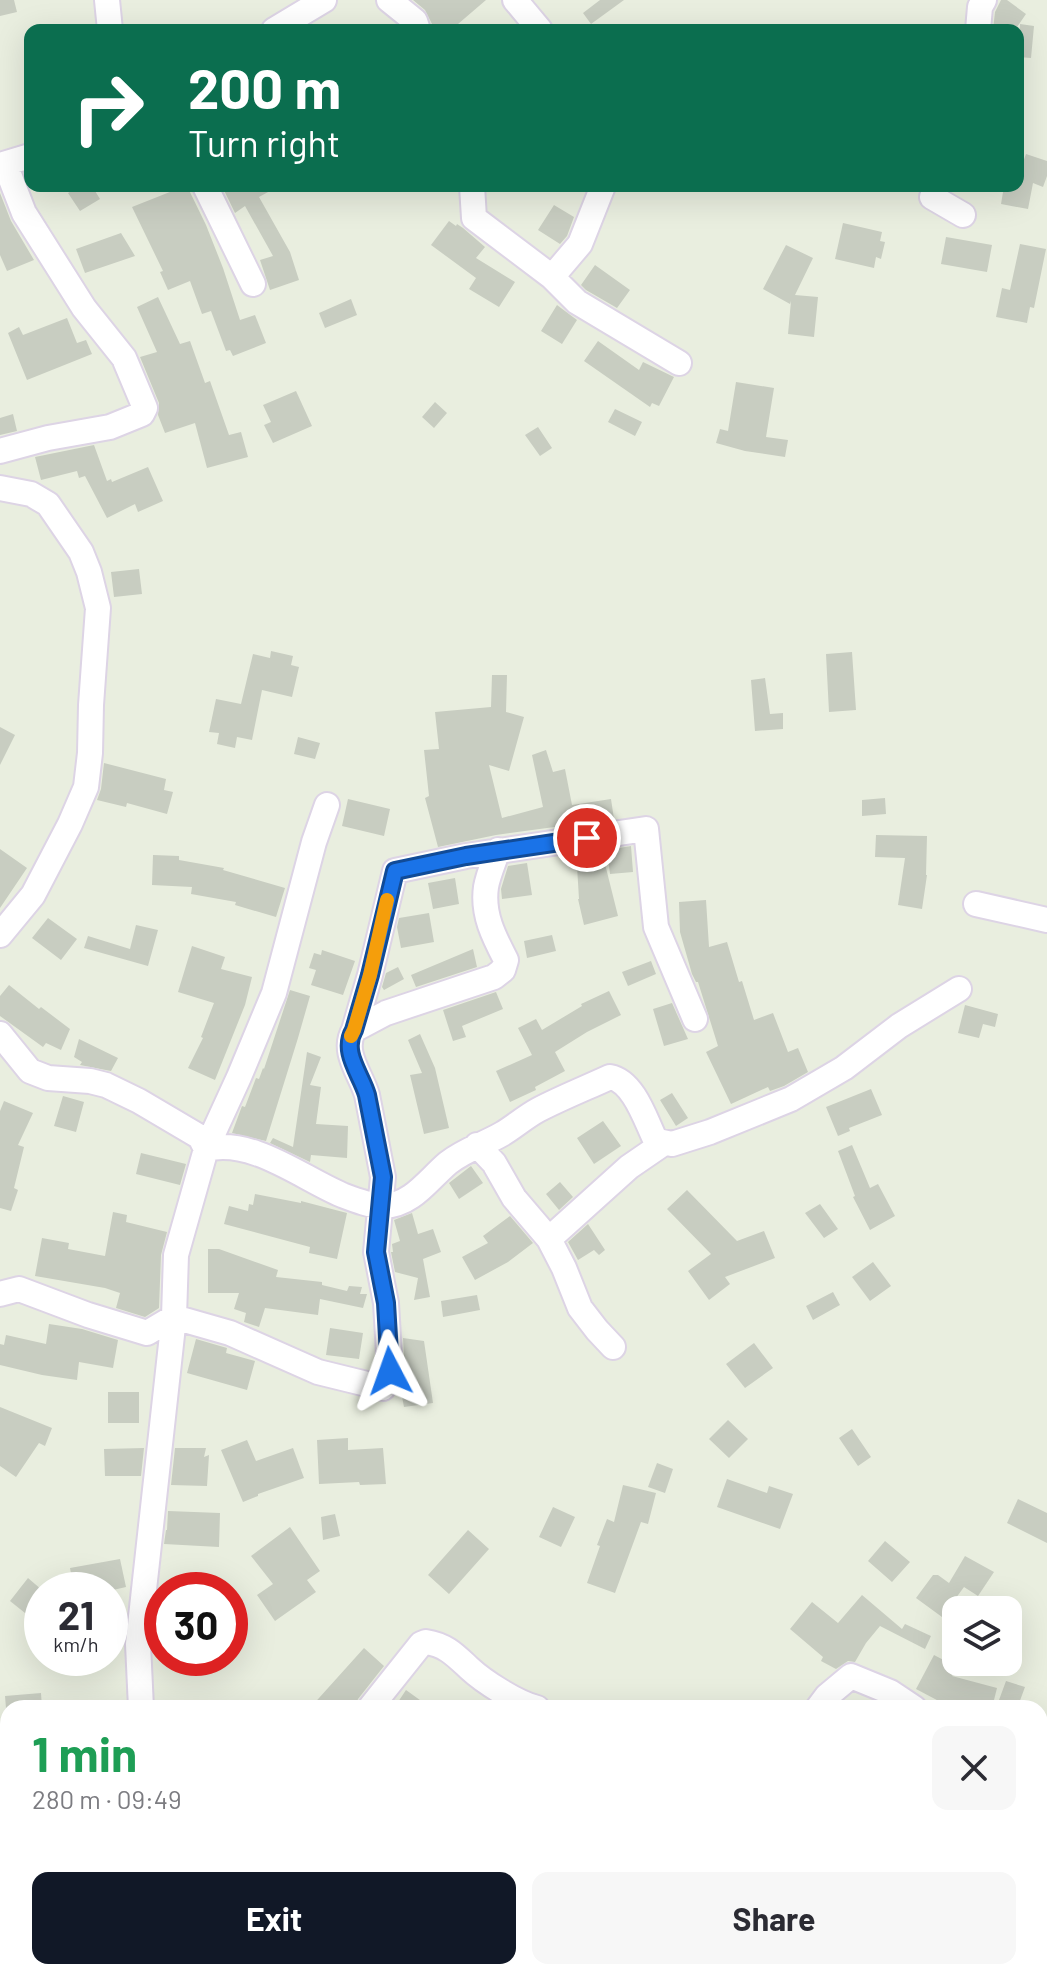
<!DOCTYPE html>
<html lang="en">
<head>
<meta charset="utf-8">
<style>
  :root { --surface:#fff; --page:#f7f7f7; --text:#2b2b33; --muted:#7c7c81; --accent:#111827 }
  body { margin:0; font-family:Barlow,sans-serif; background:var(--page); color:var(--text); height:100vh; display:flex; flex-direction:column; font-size:30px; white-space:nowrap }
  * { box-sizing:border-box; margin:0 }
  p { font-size:26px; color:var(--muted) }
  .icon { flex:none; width:44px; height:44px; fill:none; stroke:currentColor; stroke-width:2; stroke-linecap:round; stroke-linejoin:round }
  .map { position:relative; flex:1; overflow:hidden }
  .panel { position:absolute; left:0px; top:1700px; width:1048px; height:280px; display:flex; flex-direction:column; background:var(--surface); border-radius:24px 24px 0 0; box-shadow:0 8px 32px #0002 }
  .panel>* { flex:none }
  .guide { position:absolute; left:24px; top:24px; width:1000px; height:168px; border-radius:16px; box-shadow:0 8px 32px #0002; background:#0b6e4f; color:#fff; overflow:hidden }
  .fabs { position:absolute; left:942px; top:1596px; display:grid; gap:16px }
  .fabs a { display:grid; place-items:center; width:80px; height:80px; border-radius:16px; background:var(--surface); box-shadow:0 8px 32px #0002; font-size:40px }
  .speed { position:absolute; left:24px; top:1572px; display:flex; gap:16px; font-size:40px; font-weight:700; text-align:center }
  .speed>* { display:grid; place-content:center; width:104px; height:104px; border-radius:50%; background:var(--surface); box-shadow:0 8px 32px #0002; line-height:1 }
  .speed small { font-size:20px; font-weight:400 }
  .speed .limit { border:12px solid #d22; background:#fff; color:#111 }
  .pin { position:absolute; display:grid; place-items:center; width:68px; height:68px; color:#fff; margin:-34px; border:4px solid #fff; border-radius:50%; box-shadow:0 2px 8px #0007 }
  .me { position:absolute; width:88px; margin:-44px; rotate:356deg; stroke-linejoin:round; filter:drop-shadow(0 0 6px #0008) }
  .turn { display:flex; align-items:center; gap:28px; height:168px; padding:0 32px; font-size:36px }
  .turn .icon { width:104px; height:104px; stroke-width:2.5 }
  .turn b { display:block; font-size:56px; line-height:68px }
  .round { display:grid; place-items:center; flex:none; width:84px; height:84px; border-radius:16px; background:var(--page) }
  .headline { display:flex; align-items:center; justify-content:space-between; height:136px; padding:0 32px }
  h1 { font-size:48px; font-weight:700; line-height:60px; color:#1e9e55 }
  .action { display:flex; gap:16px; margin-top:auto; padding:16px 32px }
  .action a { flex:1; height:92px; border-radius:16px; background:var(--accent); color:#fff; font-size:32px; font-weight:700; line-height:92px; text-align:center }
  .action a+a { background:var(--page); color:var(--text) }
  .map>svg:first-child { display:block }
  .building { fill:#c8cdc1 }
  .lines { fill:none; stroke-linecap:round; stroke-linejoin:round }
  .minor-casing { stroke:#ddd4e5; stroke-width:28 }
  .minor { stroke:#fff; stroke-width:24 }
  .route-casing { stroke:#114b97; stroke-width:20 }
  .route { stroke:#1a73e8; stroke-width:14 }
  .slow { stroke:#f59e0b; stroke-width:14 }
</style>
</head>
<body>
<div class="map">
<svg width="1047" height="1980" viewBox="0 0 1047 1980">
  <rect width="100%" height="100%" fill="#e9eedf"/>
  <path class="building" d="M0 0H14L17 12 0 16Z
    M413 0H486L451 30H435L425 10Z
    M600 0H624L591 24 583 13Z
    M1001 0H1007L1026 14 1015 30H993L995 12Z
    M1020 24 1034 26 1031 58 1018 57Z
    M1026 154 1047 161V176L1043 187 1033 183 1028 209 1001 204 1004 186H1018V176Z
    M80 186H92L100 199 80 211 68 193Z
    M185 186H187L206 225 223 268 240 320 255 315 266 343 233 356 230 350 226 351 211 311 202 314 190 281 168 290 160 272 163 271 132 207Z
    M222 186H279L259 197 290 252 299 280 270 290 260 260 273 256 245 206 235 213Z
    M0 193 11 221 34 260 7 271 0 255Z
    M554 205 574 217 567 236 560 244 538 230Z
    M449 221 456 226 457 224 463 228 485 247 476 258 515 282 499 307 469 289 476 278 431 245Z
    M843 223 882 232 880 241 885 242 881 259 876 257 874 268 835 259Z
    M121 233 135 256 85 273 76 249Z
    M946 237 992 245 987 272 941 264Z
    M1020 244 1046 249 1034 308 1030 307 1027 323 996 317 1002 288 1010 290Z
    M786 245 813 258 795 295 818 297 814 337 788 334 791 301 790 304 763 289Z
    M595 265 630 290 617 308 586 290 581 285Z
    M158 297 180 344 190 341 205 383 210 381 229 435 241 432 248 457 207 468 195 423 165 433 158 415 159 403 140 357 157 352 137 307Z
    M351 299 357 315 325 328 319 313Z
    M557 305 577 320 562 344 541 331Z
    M67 318 77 343 86 340 92 354 27 380 8 333 19 327 23 335Z
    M598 341 639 370 643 362 674 377 659 406 652 403 650 407 584 361Z
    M736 382 774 388 766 437 788 440 785 457 745 451 716 443 720 429 728 431Z
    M296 391 312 426 273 443 264 425 271 422 263 405Z
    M435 402 447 413 434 428 422 417Z
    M615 409 642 422 635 436 608 422Z
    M13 414 17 431 0 435V418Z
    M538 427 552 448 540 456 525 435Z
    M94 445 107 481 111 479 112 482 148 467 163 501 138 512 135 504 107 518 85 476 79 478 77 471 41 480 35 457Z
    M139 569 142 594 114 597 111 572Z
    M271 651 293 656 291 665 299 667 292 697 262 690 252 740 237 737 235 748 217 744 219 733 209 732 216 699 241 704 253 654 270 658Z
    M852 652 856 710 829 712 826 654Z
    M492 675H507L506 712 524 717 509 771 489 765 502 818 543 807 532 755 546 750 553 772 565 769 572 805 611 799 614 819 496 835 438 847 425 798 429 796 424 750 439 749 435 712 491 707Z
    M765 678 770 714 783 713V729L755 731 751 680Z
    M0 727 15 735 0 765Z
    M298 737 320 743 315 759 294 754Z
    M104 763 166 779 164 790 173 792 167 814 127 803 126 807 97 800 101 789Z
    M885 798 886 814 862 816V800Z
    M348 799 390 809 384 836 342 826Z
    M876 835 927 836 926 875H927L922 909 898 905 905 858 875 857Z
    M631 846 633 872 610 874 607 850Z
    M0 849 27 868 0 908Z
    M153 855 179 856V860L224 868 223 870 285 888 276 917 235 905 236 902 191 894 192 887 152 885Z
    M527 863 532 895 502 899 501 889 508 866Z
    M605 864 618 916 584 925 578 899H579L577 866Z
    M455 878 459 904 433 909 428 883Z
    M706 900 709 947 727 942 739 982 742 981 754 1020 773 1013 788 1052 798 1048 808 1072 784 1086 770 1091 768 1087 731 1104 706 1052 718 1046 698 982H696L692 974 680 932 679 902Z
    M429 913 434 942 401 948 397 927 399 918Z
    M48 918 77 939 61 960 32 938Z
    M136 925 158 930 148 966 84 948 88 936 130 949Z
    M552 935 556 951 527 958 524 941Z
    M192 946 225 957 221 969 252 977 245 1005 215 1080 188 1068 203 1038 201 1037 214 1003 178 992Z
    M473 949 477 967 416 987 411 975Z
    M322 950 355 961 343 995 311 985 316 970 309 968 314 953 321 955Z
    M651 961 656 974 628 986 622 972Z
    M398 967 404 979 384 990 382 987 386 973Z
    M9 985 39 1009 41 1007 70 1029 61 1050 46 1043 43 1047 0 1016V996Z
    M290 990 310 996 298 1038 266 1141 232 1133 242 1106 245 1107 256 1078 259 1079 263 1068 264 1069Z
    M609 991 621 1015 587 1032 555 1052 565 1071 535 1087 536 1090 510 1102 496 1071 532 1055 518 1028 536 1019 542 1030 582 1006 581 1004Z
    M496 992 503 1009 462 1026 466 1037 453 1041 443 1010Z
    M672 1003 688 1039 664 1046 653 1009Z
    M965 1005 998 1014 995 1027 983 1024 979 1038 958 1033Z
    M420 1034 435 1068 449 1128 424 1134 410 1075 422 1073 408 1040Z
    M79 1039 118 1058 111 1071 80 1065 82 1062 74 1057Z
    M307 1052 321 1057 310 1085 321 1087 316 1124 348 1126 347 1158 311 1155 310 1162 270 1143 273 1138 293 1147Z
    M871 1089 882 1115 849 1128 850 1131 838 1136 826 1107Z
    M672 1093 688 1118 676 1126 660 1100Z
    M63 1096 84 1102 76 1132 54 1126Z
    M4 1101 33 1113 18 1145 24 1147 14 1188 18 1190 11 1211 0 1208V1111Z
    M603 1121 621 1146 594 1164 577 1138Z
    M852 1145 870 1188 878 1184 895 1216 870 1230 853 1197 855 1196 838 1151Z
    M141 1153 186 1164 180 1185 136 1174Z
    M471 1166 483 1183 459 1199 449 1183Z
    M560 1182 573 1197 559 1210 546 1194Z
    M687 1190 737 1241 764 1231 775 1258 725 1277 730 1284 709 1300 688 1271 711 1254 667 1209Z
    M255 1194 301 1203V1201L347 1213 337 1259 309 1253 310 1247 224 1224 229 1206 248 1211 249 1204 253 1205Z
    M820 1204 838 1229 824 1238 805 1213Z
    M113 1212 127 1215 126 1222 167 1232 161 1255 159 1308 145 1317 116 1308 120 1293 105 1288 35 1276 42 1238 69 1243 68 1249 105 1256Z
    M412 1213 418 1234 433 1229 441 1252 423 1259 430 1297 414 1300 418 1278 395 1272 391 1252H393L392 1244 400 1241 394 1220Z
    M510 1216 533 1243 508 1262 475 1280 462 1257 488 1243 483 1236Z
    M588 1224 605 1250 599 1255 594 1250 578 1260 568 1242Z
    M208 1249H219L278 1270 276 1277 322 1282V1285L347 1291 349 1286 362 1287 360 1294H367L363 1308 320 1299 318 1315 265 1308 259 1327 244 1322 246 1313 234 1309 239 1293H208Z
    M873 1262 891 1286 870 1301 852 1277Z
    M833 1292 840 1305 813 1320 806 1306Z
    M477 1295 480 1310 443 1317 441 1301Z
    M49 1324 82 1329 118 1340 113 1368 79 1362 77 1380 42 1375 0 1365V1344L4 1345 6 1335 46 1344Z
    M330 1328 363 1333 359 1359 326 1355Z
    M403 1338 424 1341 433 1403 404 1407 400 1386 405 1371Z
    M196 1339 227 1348 226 1353 255 1361 247 1390 187 1373Z
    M754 1343 773 1368 745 1388 726 1364Z
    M108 1392H139V1423H108Z
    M0 1407 52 1428 45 1446 39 1443 16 1477 0 1466Z
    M728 1420 748 1439 729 1458 709 1439Z
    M852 1429 871 1457 858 1466 839 1438Z
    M348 1438V1450L383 1448 386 1484 360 1485 359 1482 319 1484 317 1440Z
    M247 1440 256 1461 293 1448 304 1478 258 1494V1496L243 1502 221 1450Z
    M144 1448 141 1476H105L104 1449Z
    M175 1448H206L204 1457 209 1455 207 1486 171 1485Z
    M657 1463 673 1469 665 1493 648 1487Z
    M727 1479 767 1493 769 1486 793 1494 780 1529 717 1507Z
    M623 1485 656 1493 648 1524 641 1522 615 1593 587 1583 600 1546 597 1545 607 1519 614 1522Z
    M1018 1499 1047 1513V1543L1007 1523Z
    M553 1507 575 1517 561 1547 539 1537Z
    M168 1511 220 1513 219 1547 164 1544 166 1530H167Z
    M335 1514 340 1536 323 1540 321 1517Z
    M290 1527 320 1571 307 1580 316 1592 275 1621 257 1595 273 1584 251 1556Z
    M468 1530 489 1549 449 1594 428 1575Z
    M885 1541 910 1562 892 1582 868 1561Z
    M965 1556 994 1572 978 1596 964 1587 942 1617 916 1598 933 1575H938L949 1583Z
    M120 1559 126 1587 113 1590H74L70 1568Z
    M28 1578 42 1590V1603L30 1617 10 1601Z
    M862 1595 902 1629 905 1624 931 1636 925 1649 880 1626 866 1643 855 1662 848 1661 836 1669 821 1661 823 1657 790 1629 812 1602 838 1623Z
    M364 1648 384 1666 358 1699 355 1708H310Z
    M934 1655 957 1667 952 1676 997 1688 992 1708H952L916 1689Z
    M1006 1681 1025 1687 1018 1706 999 1700Z
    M406 1690 431 1708H394Z
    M41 1693 42 1708H6L5 1696Z"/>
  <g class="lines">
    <defs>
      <path id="minor" d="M107 0 110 30
        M389 0 415 21 418 30
        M515 0 540 30
        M274 30 324 0
        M978 30 980 7 984 0
        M0 165 30 156
        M205 186 253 284
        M472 186 474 218 552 277
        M603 186 580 244 552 277 577 302 679 363
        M937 186 932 197 963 215
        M0 451 48 438 110 427 142 414 145 408 124 358 84 308 24 213 5 164
        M0 488 31 494 48 504 81 552 89 572 98 608 91 705 90 753 86 787 70 824 33 895 0 935
        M327 805 314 842 274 993 239 1077 206 1149 176 1255 174 1317 230 1333 318 1372 383 1388 390 1371 386 1303 376 1252 383 1177 367 1095C361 1074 341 1052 354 1030L370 975 395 871 466 856 646 829 656 927 695 1019
        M976 904 1047 920
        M354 1030 386 1013 494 977 503 970 506 960C494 937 482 914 486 887 488 875 494 862 498 850
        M0 1034 30 1071 48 1078 90 1081 106 1085 139 1101 200 1137 206 1149C253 1138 300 1177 342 1195 355 1200 370 1206 384 1206 412 1205 428 1180 448 1163 466 1149 483 1145 502 1134 514 1127 525 1117 538 1110 561 1098 586 1088 610 1077 633 1081 645 1118 654 1137L658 1141 672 1144 710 1132 791 1099 844 1068 899 1026 959 989
        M477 1145 494 1163 514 1198 549 1239 564 1268 580 1308 597 1330 613 1347
        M549 1239 629 1167 664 1143
        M0 1294 19 1289 88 1315 147 1333 174 1317 138 1644 141 1708
        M370 1708 421 1644 426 1642C446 1645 455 1655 469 1668 484 1682 517 1703 537 1708
        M818 1708 827 1696 851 1676 890 1692 914 1708
        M1040 1763 1047 1766
        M0 1806 8 1805
        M1040 1900 1047 1902
        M120 1980 123 1972
        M594 1980 598 1972
        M898 1980 900 1972"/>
    </defs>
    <use href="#minor" class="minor-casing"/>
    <use href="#minor" class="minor"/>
  </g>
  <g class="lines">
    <defs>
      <path id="route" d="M390 1371 386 1303 376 1252 383 1177 367 1095C361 1074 341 1052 354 1030L370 975 395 871 466 856 587 838"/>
    </defs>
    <use href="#route" class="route-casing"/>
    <use href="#route" class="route"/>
    <path class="slow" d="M351 1036 354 1030 370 975 387 900"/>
  </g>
</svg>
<div class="fabs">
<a><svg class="icon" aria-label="layers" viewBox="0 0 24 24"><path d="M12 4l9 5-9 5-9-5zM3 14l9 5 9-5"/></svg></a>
</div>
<div class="speed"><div>21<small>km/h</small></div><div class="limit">30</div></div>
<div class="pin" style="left:587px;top:838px;background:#d93025"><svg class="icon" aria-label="arrive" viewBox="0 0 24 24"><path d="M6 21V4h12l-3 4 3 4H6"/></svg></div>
<svg class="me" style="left:390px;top:1371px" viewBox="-20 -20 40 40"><path d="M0-17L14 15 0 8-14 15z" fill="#1a73e8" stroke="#fff" stroke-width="4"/></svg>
<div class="guide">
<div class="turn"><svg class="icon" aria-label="right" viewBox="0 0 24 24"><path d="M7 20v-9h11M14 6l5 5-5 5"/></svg><div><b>200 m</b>Turn right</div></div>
</div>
<section class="panel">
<div class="headline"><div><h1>1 min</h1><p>280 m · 09:49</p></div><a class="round"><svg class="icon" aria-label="close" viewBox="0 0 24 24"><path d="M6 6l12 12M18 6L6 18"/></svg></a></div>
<div class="action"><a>Exit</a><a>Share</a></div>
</section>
</div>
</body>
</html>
